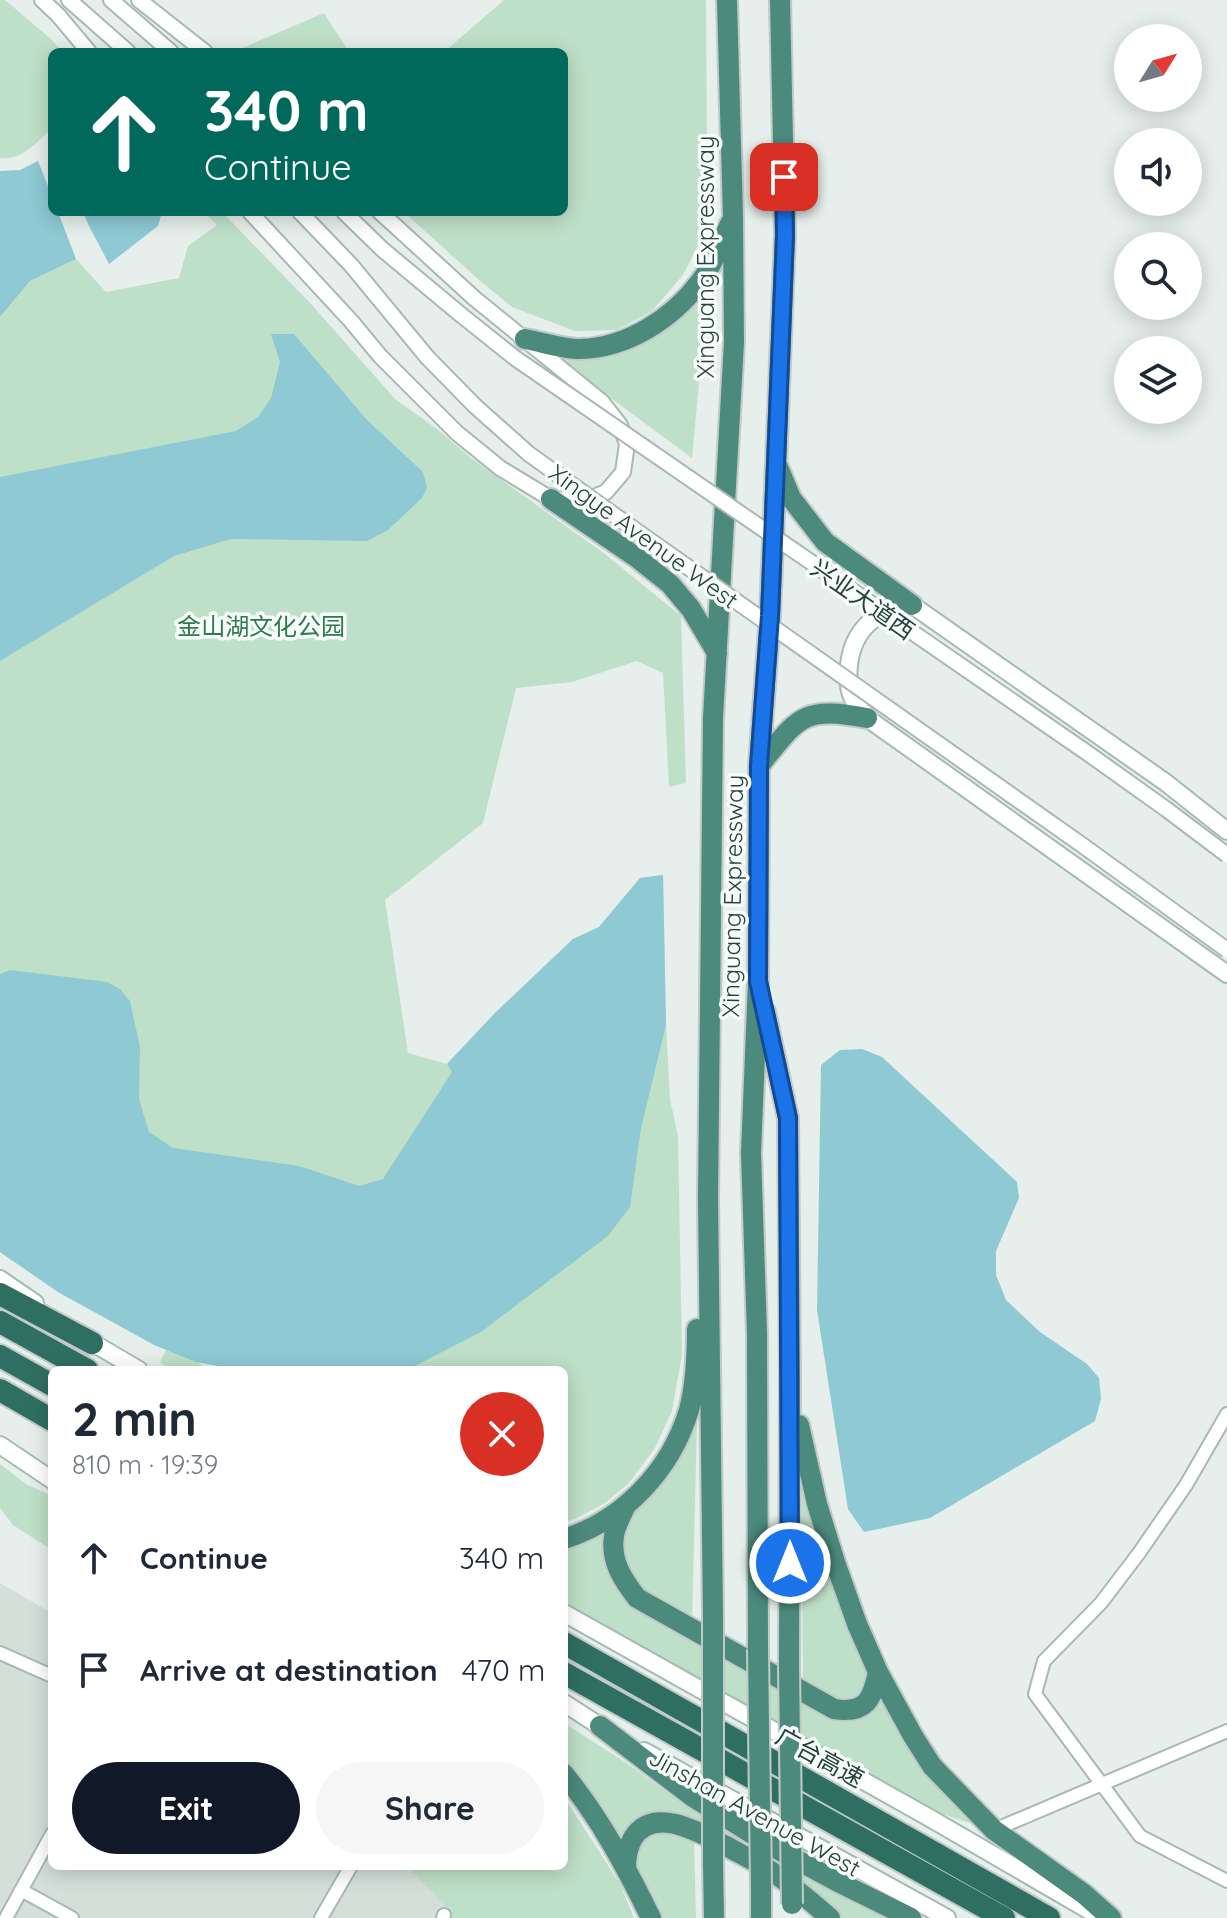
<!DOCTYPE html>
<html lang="en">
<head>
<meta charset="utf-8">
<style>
  :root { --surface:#fff; --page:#f6f6f7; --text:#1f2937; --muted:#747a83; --accent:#111827 }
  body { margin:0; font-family:Quicksand,"Noto Sans SC",sans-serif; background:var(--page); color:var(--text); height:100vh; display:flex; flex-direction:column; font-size:30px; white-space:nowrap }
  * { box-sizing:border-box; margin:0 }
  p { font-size:26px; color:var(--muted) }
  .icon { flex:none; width:44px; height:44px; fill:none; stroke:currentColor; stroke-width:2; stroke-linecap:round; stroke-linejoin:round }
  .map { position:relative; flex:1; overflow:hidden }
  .details { position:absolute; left:48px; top:1366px; width:520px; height:504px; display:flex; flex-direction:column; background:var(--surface); border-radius:12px; box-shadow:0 4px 20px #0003 }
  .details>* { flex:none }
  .top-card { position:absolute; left:48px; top:48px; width:520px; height:168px; border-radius:12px; box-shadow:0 4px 20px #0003; background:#00695c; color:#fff; overflow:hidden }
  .needle { width:52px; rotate:53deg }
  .fabs { position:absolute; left:1114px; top:24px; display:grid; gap:16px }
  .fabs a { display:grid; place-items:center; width:88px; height:88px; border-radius:50%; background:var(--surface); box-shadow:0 4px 20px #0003; font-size:40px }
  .pin { position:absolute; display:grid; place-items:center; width:68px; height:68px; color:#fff; margin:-34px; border-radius:16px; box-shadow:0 4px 12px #0006 }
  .me { position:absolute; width:88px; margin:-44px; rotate:0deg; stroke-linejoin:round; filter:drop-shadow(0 0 6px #0008) }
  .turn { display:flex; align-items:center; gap:28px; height:168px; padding:0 24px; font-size:36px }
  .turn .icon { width:104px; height:104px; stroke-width:2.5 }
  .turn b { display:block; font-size:56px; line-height:68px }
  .round { display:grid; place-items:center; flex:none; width:84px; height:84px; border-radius:42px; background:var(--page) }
  .head { display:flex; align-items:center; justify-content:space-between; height:136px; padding:0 24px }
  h1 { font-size:48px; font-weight:800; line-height:60px }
  .button { display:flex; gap:16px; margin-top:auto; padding:16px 24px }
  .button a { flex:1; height:92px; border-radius:48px; background:var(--accent); color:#fff; font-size:32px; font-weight:800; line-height:92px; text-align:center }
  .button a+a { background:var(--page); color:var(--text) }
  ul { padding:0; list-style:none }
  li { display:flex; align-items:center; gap:24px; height:112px; padding:0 24px }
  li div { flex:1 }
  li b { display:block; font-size:30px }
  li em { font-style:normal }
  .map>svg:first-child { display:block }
  .built { fill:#d4dfda }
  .green { fill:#bfe0c8 }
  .water { fill:#8ec9d4 }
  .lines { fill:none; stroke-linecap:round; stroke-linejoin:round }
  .minor-casing { stroke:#a8b8b2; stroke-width:16 }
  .tertiary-casing { stroke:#a8b8b2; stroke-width:18 }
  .secondary-casing { stroke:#a4bbb3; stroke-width:20 }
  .trunk-casing { stroke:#c2cac8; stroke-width:24 }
  .motorway-casing { stroke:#c2cac8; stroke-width:26 }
  .minor { stroke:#fff; stroke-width:12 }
  .tertiary { stroke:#fff; stroke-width:14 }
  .secondary { stroke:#fff; stroke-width:16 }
  .trunk { stroke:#4c8a7c; stroke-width:20 }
  .motorway { stroke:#2f6f62; stroke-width:22 }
  .tertiary-bridge-casing { stroke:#a8b8b2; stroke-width:18; stroke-linecap:butt }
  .trunk-bridge-casing { stroke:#c2cac8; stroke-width:24; stroke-linecap:butt }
  .tertiary-bridge { stroke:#fff; stroke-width:14 }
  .trunk-bridge { stroke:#4c8a7c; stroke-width:20 }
  .route-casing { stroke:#114b97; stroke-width:20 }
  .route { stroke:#1a73e8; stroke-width:14 }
  .labels { text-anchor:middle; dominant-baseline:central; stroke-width:7; stroke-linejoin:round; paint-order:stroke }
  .street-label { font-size:24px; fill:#24423a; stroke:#f7fbf9 }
  .park-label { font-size:24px; fill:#2d7a4b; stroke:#f7fbf9 }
</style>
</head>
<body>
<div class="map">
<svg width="1227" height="1918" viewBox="0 0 1227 1918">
  <rect width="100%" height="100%" fill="#e6efeb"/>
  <path class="built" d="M0 1583 52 1613V1866H407L446 1908 449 1918H0Z"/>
  <path class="green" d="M0 0H5L51 39 62 52H52V128C37 142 22 161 0 158Z
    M504 0H706L707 148 699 243 683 275 652 311 617 330 575 331 512 307 479 280 404 212H564V52H444Z
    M324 13 349 52H241L238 50Z
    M204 212H222L312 305 395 399 437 429 471 458 605 554 681 616 686 783 669 787 663 673 637 661 572 682 516 688 483 823 385 900 408 1053 447 1064 495 1013 573 939 599 927 640 878 663 875 666 1025 670 1099 678 1136 682 1354 672 1411 655 1448 629 1483 605 1503 575 1519 564 1522V1370H243L199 1363 209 1370H173L160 1363 166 1350 58 1292 0 1252V317L30 281 76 259 106 292 179 278 188 246 217 225Z
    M708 285 692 458 554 356 596 358 631 347 665 330 687 310Z
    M697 1422 692 1624 649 1598 621 1560 620 1536 633 1508 691 1423Z
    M0 1464 26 1484 52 1496V1550L13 1525 0 1508Z
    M801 1471 868 1670 864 1697 839 1704 803 1685Z
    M611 1525V1572L840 1718 880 1696 956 1803 973 1824 930 1810 564 1602V1546Z
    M564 1723 625 1762 690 1809 809 1880 890 1918H841L836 1912 680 1816C648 1809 635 1815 619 1844L564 1766Z
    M564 1797 620 1884 634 1918H449L446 1908 407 1866H564Z
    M663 1830 694 1840 696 1918H659L634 1868 637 1842 647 1834Z"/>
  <path class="water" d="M38 161 52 196V212H58L76 259 30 281 0 317V171L20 170Z
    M83 212H162L158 226 109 264 88 224Z
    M271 334H294L367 420 423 472 427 488 422 498 388 530 367 541 231 539 174 556 0 661V477L236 431 258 417 271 398 280 362Z
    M663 875 666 1025 641 1128 630 1207 608 1236 481 1332 407 1370H243L196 1362 154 1345 58 1292 0 1252V974L10 970 107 982 120 989 130 1001 140 1047 139 1099 149 1132 173 1148 299 1166 359 1186 383 1179 452 1072 447 1064 495 1013 573 939 599 927 640 878Z
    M862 1049 882 1057 1017 1182 1019 1198 996 1251V1275L1006 1300 1040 1332 1087 1364 1099 1378 1101 1399 1095 1421 930 1518 864 1532 848 1509 817 1310 821 1065 840 1050Z"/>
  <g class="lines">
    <defs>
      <path id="minor" d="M1227 1414 1186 1485 1139 1553 1101 1603 1044 1661 1035 1694 1140 1836 1227 1881
        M0 1653 52 1676
        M994 1830 1227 1731
        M21 1890 72 1918
        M6 1918 52 1834
        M321 1918 351 1866
        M443 1918 444 1915"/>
      <path id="tertiary" d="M42 0 58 15 89 52
        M69 0 128 52
        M111 0 171 52
        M139 0 205 52
        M250 212 351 321 380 356 457 433 500 468 551 499 585 501 606 492 623 472 627 444 620 425 602 402 474 298 380 212
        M300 212 351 265 427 357
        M344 212 382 249 460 314"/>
      <path id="secondary" d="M1227 831 1165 782 912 605C877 609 853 629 849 665 848 675 848 688 852 697 856 704 863 711 867 718L1227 974
        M0 1279 35 1303
        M83 1337 139 1370
        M0 1445 52 1480
        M564 1613 928 1817 1102 1918
        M564 1703 609 1732
        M644 1751 947 1918"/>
      <path id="trunk" d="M525 339C542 342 562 349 580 349 627 348 672 319 700 282 713 266 722 240 731 222
        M778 467 791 498 825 542 912 605
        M551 499 636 557 670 584 691 609 717 653
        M759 766C799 717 801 706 867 718
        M765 1012 788 1118 790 1376 789 1665
        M799 1425 817 1504 835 1562 857 1624 878 1672 913 1736 932 1766 994 1830 1084 1894 1111 1918
        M626 1505C622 1515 615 1526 614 1536 610 1561 623 1580 637 1598L834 1709C866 1714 872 1700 878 1672
        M564 1539C624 1520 671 1470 689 1410 695 1387 697 1353 697 1329
        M713 1617 708 1199 713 718 734 342 733 218 727 0
        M758 1649 757 1334 751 1153 758 981 759 766 770 616 785 235 780 0
        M600 1726 693 1797 775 1848 836 1881 911 1918
        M564 1774C600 1818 626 1867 651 1918
        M713 1862 714 1918
        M626 1868C626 1857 627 1848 633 1838 654 1804 702 1834 728 1847 744 1856 761 1864 777 1875 795 1888 813 1903 830 1918
        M761 1885V1918"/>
      <path id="motorway" d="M0 1294 92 1343
        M0 1322 87 1370
        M0 1356 52 1385
        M0 1390 52 1420
        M564 1643 1049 1918
        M564 1673 1004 1918"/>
    </defs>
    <use href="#minor" class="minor-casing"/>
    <use href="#tertiary" class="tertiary-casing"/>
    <use href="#secondary" class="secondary-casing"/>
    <use href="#trunk" class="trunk-casing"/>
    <use href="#motorway" class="motorway-casing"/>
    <use href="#minor" class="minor"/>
    <use href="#tertiary" class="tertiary"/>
    <use href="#secondary" class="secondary"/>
    <use href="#trunk" class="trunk"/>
    <use href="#motorway" class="motorway"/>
    <defs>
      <path id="tertiary-bridge" d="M460 314 515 358 1086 752 1166 809 1227 855
        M427 357 475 406 529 454 638 532 1082 845 1227 950"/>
      <path id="trunk-bridge" d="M713 1617V1862
        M758 1649 761 1885
        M789 1665 792 1904"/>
    </defs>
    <use href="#tertiary-bridge" class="tertiary-bridge-casing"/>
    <use href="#trunk-bridge" class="trunk-bridge-casing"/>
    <use href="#tertiary-bridge" class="tertiary-bridge"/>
    <use href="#trunk-bridge" class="trunk-bridge"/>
  </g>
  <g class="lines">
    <defs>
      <path id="route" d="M784 177 785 235 770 616 759 766 758 981 788 1118 790 1563"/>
    </defs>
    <use href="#route" class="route-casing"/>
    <use href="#route" class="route"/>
  </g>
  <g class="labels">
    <g class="street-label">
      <text transform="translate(705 257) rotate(-90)">Xinguang Expressway</text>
      <text transform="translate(644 536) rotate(36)">Xingye Avenue West</text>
      <text transform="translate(863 599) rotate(35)">兴业大道西</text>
      <text transform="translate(732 896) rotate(-89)">Xinguang Expressway</text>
      <text transform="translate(820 1757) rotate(29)">广台高速</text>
      <text transform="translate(755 1812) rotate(29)">Jinshan Avenue West</text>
    </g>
    <g class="park-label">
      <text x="261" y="626">金山湖文化公园</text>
    </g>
  </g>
</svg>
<div class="fabs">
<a><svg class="needle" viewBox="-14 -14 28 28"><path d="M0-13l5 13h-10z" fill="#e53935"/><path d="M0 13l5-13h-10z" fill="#747a83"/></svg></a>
<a><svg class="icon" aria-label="sound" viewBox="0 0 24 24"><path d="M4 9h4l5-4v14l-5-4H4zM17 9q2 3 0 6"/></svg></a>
<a><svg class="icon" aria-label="search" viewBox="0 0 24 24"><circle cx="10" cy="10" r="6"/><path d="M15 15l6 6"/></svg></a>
<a><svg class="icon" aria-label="layers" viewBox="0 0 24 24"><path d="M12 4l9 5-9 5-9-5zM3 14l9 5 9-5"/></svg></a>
</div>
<div class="pin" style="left:784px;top:177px;background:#d93025"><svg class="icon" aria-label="arrive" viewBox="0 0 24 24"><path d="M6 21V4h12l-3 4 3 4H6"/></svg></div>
<svg class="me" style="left:790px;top:1563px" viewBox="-20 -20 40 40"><circle r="17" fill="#1a73e8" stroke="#fff" stroke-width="3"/><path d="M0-11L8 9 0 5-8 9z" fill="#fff"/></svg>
<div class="top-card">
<div class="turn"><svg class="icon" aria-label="ahead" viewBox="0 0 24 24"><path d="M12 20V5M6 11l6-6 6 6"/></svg><div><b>340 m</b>Continue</div></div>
</div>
<section class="details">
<div class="head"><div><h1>2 min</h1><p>810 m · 19:39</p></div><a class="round" style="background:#d93025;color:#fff"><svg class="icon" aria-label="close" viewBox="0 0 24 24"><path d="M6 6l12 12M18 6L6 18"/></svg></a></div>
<ul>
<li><svg class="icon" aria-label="ahead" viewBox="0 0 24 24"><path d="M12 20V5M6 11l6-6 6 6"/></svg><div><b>Continue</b></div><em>340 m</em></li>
<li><svg class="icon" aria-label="arrive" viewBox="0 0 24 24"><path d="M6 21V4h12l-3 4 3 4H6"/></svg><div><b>Arrive at destination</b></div><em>470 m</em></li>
</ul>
<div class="button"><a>Exit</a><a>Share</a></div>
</section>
</div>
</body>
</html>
